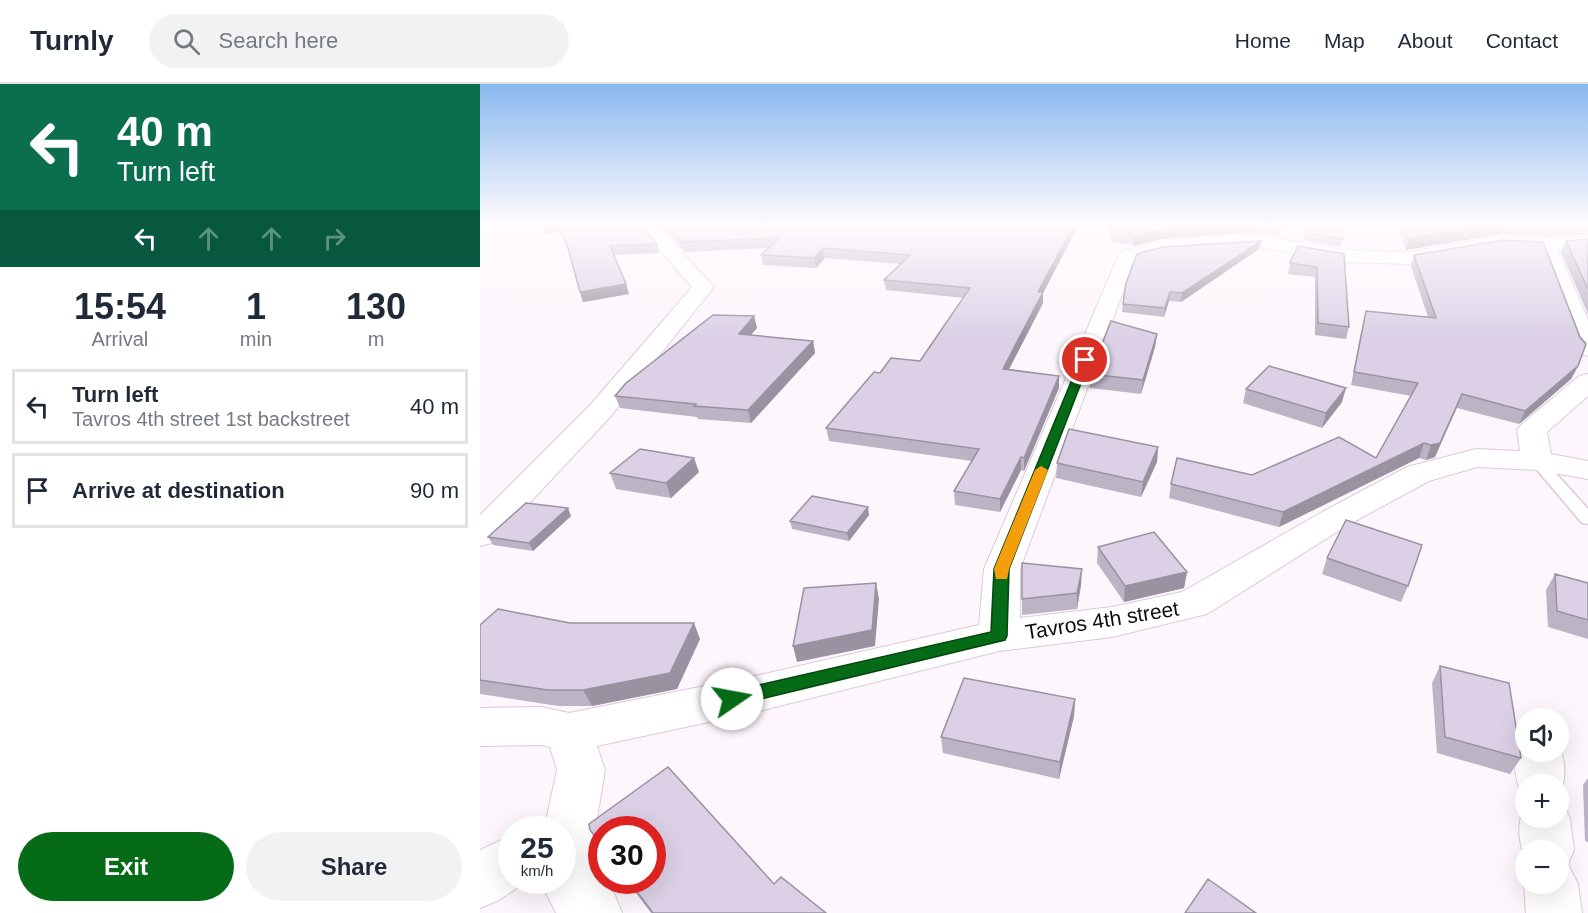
<!DOCTYPE html>
<html lang="en">
<head>
<meta charset="utf-8">
<style>
  :root { --surface:#fff; --page:#f2f2f3; --text:#1f2937; --muted:#747a83; --line:#e0e1e3; --accent:#066b17 }
  body { margin:0; font-family:Helvetica,sans-serif; background:var(--page); color:var(--text); height:100vh; display:flex; flex-direction:column; font-size:22px; white-space:nowrap }
  * { box-sizing:border-box; margin:0 }
  p { font-size:20px; color:var(--muted) }
  .icon { flex:none; width:33px; height:33px; fill:none; stroke:currentColor; stroke-width:2; stroke-linecap:round; stroke-linejoin:round }
  .map { position:relative; flex:1; overflow:hidden }
  .panel { display:flex; flex-direction:column; background:var(--surface); width:480px }
  .panel>* { flex:none }
  .hud { background:#0b6e4f; color:#fff; overflow:hidden }
  .buttons { position:absolute; left:1035px; top:624px; display:grid; gap:12px }
  .buttons a { display:grid; place-items:center; width:54px; height:54px; border-radius:50%; background:var(--surface); box-shadow:0 6px 24px #0002; font-size:30px }
  .speed { position:absolute; left:18px; top:732px; display:flex; gap:12px; font-size:30px; font-weight:700; text-align:center }
  .speed>* { display:grid; place-content:center; width:78px; height:78px; border-radius:50%; background:var(--surface); box-shadow:0 6px 24px #0002; line-height:1 }
  .speed small { font-size:15px; font-weight:400 }
  .speed .limit { border:9px solid #d22; background:#fff; color:#111 }
  .pin { position:absolute; display:grid; place-items:center; width:51px; height:51px; color:#fff; margin:-26px; border:3px solid #fff; border-radius:50%; box-shadow:0 2px 6px #0007 }
  .me { position:absolute; width:66px; margin:-33px; rotate:78deg; stroke-linejoin:round; filter:drop-shadow(0 0 4px #0008) }
  .turn { display:flex; align-items:center; gap:21px; height:126px; padding:0 18px; font-size:27px }
  .turn .icon { width:78px; height:78px; stroke-width:2.5 }
  .turn b { display:block; font-size:42px; line-height:51px }
  .lanes { display:flex; align-items:center; height:57px; padding:0 18px; background:#0003; justify-content:center; gap:30px; direction:ltr }
  .lanes .off { opacity:.35 }
  .eta { display:flex; justify-content:space-evenly; align-items:center; height:102px; text-align:center }
  .eta b { font-size:36px; font-weight:700; line-height:42px }
  .button { display:flex; gap:12px; margin-top:auto; padding:12px 18px }
  .button a { flex:1; height:69px; border-radius:36px; background:var(--accent); color:#fff; font-size:24px; font-weight:700; line-height:69px; text-align:center }
  .button a+a { background:var(--page); color:var(--text) }
  ul { padding:0; list-style:none }
  li { display:flex; align-items:center; gap:18px; height:75px; margin:0 12px 9px; padding:0 6px; border:3px solid var(--line); border-radius:0px }
  li div { flex:1 }
  li b { display:block; font-size:22px }
  li em { font-style:normal }
  header { display:flex; align-items:center; gap:36px; box-sizing:border-box; height:84px; padding:0 30px; background:var(--surface); border-bottom:2px solid var(--line) }
  header strong { font-size:28px }
  nav { display:flex; gap:33px; margin-inline-start:auto; font-size:21px }
  .search { width:420px; height:54px; background:var(--page); display:flex; align-items:center; gap:15px; box-sizing:border-box; padding:0 21px; border-radius:33px; color:var(--muted); font-size:22px }
  main { display:flex; flex:1; min-height:0 }
  .map>svg:first-child { display:block }
  .lines { fill:none; stroke-linecap:round; stroke-linejoin:round }
  .service-casing { stroke:#dcc9db; stroke-width:3 }
  .minor-casing { stroke:#dcc9db; stroke-width:2 }
  .service { fill:#fff; fill-rule:evenodd }
  .minor { fill:#fff; fill-rule:evenodd }
  .wall { fill:#bcb3c5 }
  .shaded-wall { fill:#9992a0 }
  .building { fill:#dbd0e5; stroke:#9992a0; stroke-width:1.5 }
  .route { fill:#066b17; stroke:#04460f; stroke-width:1.5 }
  .slow { fill:#f59e0b }
  .labels { text-anchor:middle; dominant-baseline:central; stroke-width:4.5; stroke-linejoin:round; paint-order:stroke }
  .street-label { font-size:21px; fill:#120b11; stroke:#fff }
</style>
</head>
<body>
<header>
<strong>Turnly</strong>
<div class="search"><svg class="icon" aria-label="search" viewBox="0 0 24 24"><circle cx="10" cy="10" r="6"/><path d="M15 15l6 6"/></svg>Search here</div>
<nav><a>Home</a><a>Map</a><a>About</a><a>Contact</a></nav>
</header>
<main>
<section class="panel">
<div class="hud">
<div class="turn"><svg class="icon" aria-label="left" viewBox="0 0 24 24"><path d="M17 20v-9H6M10 6l-5 5 5 5"/></svg><div><b>40 m</b>Turn left</div></div>
<div class="lanes"><svg class="icon" aria-label="left" viewBox="0 0 24 24"><path d="M17 20v-9H6M10 6l-5 5 5 5"/></svg><svg class="icon off" aria-label="ahead" viewBox="0 0 24 24"><path d="M12 20V5M6 11l6-6 6 6"/></svg><svg class="icon off" aria-label="ahead" viewBox="0 0 24 24"><path d="M12 20V5M6 11l6-6 6 6"/></svg><svg class="icon off" aria-label="right" viewBox="0 0 24 24"><path d="M7 20v-9h11M14 6l5 5-5 5"/></svg></div>
</div>
<div class="eta">
<div><b>15:54</b><p>Arrival</p></div>
<div><b>1</b><p>min</p></div>
<div><b>130</b><p>m</p></div>
</div>
<ul>
<li><svg class="icon" aria-label="left" viewBox="0 0 24 24"><path d="M17 20v-9H6M10 6l-5 5 5 5"/></svg><div><b>Turn left</b><p>Tavros 4th street 1st backstreet</p></div><em>40 m</em></li>
<li><svg class="icon" aria-label="arrive" viewBox="0 0 24 24"><path d="M6 21V4h12l-3 4 3 4H6"/></svg><div><b>Arrive at destination</b></div><em>90 m</em></li>
</ul>
<div class="button"><a>Exit</a><a>Share</a></div>
</section>
<div class="map">
<svg width="1108" height="829" viewBox="0 0 1108 829">
  <rect width="100%" height="100%" fill="#fef6fd"/>
  <g class="lines">
    <defs>
      <path id="service" d="M1057 372 1062 374 1108 425V440L1102 439 1052 380 1049 377 1052 374Z"/>
      <path id="minor" d="M156 139H175L234 203 131 332 12 459 0 462V431L111 320 212 203Z
        M774 150 863 166 931 168 1020 152 1067 155 1108 152V164L1078 166 1108 236V272L1099 270 1096 265 1060 166 1020 164 931 180 863 178 774 162 681 169 655 176 540 485V534L632 523 702 508 844 427 927 383 996 365 1040 367 1037 346 1042 340 1099 292 1108 290V312L1067 348 1071 370 1108 377V395L1057 386 997 383 949 397 868 441 727 530 632 553 519 567 275 628 117 662 125 686 116 740 120 795 134 809 142 829H76L65 807V796H82V746H64L77 686 70 663 61 661 0 662V624L61 623 89 629 275 592 499 541 504 485 640 168 680 157Z
        M1046 652V668H1078V661C1087 679 1086 698 1078 715V700H1046V716H1044C1034 695 1031 674 1041 654Z
        M1078 716 1082 717 1090 734 1094 766 1088 780 1098 800 1102 829H1046L1044 800 1046 795V800H1078V766H1046V775C1037 756 1037 737 1046 718V734H1078Z
        M32 751V796H49L19 816 0 824V766Z"/>
    </defs>
    <use href="#service" class="service-casing"/>
    <use href="#minor" class="minor-casing"/>
    <use href="#service" class="service"/>
    <use href="#minor" class="minor"/>
  </g>
  <path class="wall" d="M60 139H159L177 160 179 169 134 171 149 210 103 218 89 169 80 148 67 150Z
    M178 139H596V146L563 209V219L529 285 579 292V304L544 387 541 386 520 428 475 421 474 407 492 377 349 357 346 344 400 289 440 277 484 214 406 206 404 196 421 180 345 174 336 184 283 181 281 171 289 164 205 168Z
    M626 139H797L801 143 800 152 774 148 680 155 653 162V160L633 159Z
    M835 139H862L863 155 861 163 823 156 825 148 835 144Z
    M922 139H1108V150L1067 153 1020 150 926 166 920 148Z
    M1108 155V230L1081 168 1086 157Z
    M779 165 701 218 689 217 684 233 642 228 643 220Z
    M864 170 869 243 866 255 835 251V193L808 190 810 179Z
    M934 171 1098 282 1091 295 1039 340 977 324 955 373 946 376 939 374 799 443 689 414 691 400 772 391 896 374 931 312 871 301 883 239 886 227 948 233 931 182Z
    M274 232 277 244 271 251 333 257 335 269 271 339 218 335 217 333 140 324 135 312Z
    M677 250 675 263 661 310 610 304V290Z
    M766 305 862 318 842 344 763 319Z
    M678 363 677 378 661 413 576 394 577 379Z
    M219 388 191 414 136 405 130 389Z
    M389 431 369 457 312 445 310 437Z
    M91 432 53 467 13 461 8 453Z
    M618 463 707 488 704 504 644 518 617 479Z
    M847 474 928 502 921 518 842 490Z
    M542 479 601 501 597 525 542 531Z
    M1075 490 1108 499V555L1068 543 1066 506Z
    M90 539 220 555 197 605 112 622H78L0 610V541Z
    M960 582 1041 674 1030 690 957 669 952 599Z
    M595 615 594 632 579 695 463 669 461 653Z
    M188 683 294 800 301 793 346 829H171L146 796H172V746H122V765L110 746 109 740Z
    M1108 694V758L1105 757 1103 701Z"/>
  <path class="shaded-wall" d="M77 139 80 148 67 150 64 142Z
    M595 139H596V146L563 209V219L523 297V285L558 208Z
    M767 139H775L774 148 680 155 653 162V153L681 146Z
    M1023 139 1020 150 926 166 929 154Z
    M781 157 779 165 701 218 702 209Z
    M343 164 345 174 336 184 334 174Z
    M146 200 149 210 103 218 100 208Z
    M690 208 689 217 684 233 685 224Z
    M274 232 277 244 261 262 259 250Z
    M677 250 675 263 661 310 663 296Z
    M333 257 335 269 271 339 268 326Z
    M1098 282 1091 295 1039 340 1045 327Z
    M579 292V304L544 387V374Z
    M866 304 862 318 842 344 846 329Z
    M982 310 955 373 946 376 951 361Z
    M944 359 939 374 799 443 803 428Z
    M678 363 677 378 661 413 663 398Z
    M541 373V386L520 428V415Z
    M214 374 219 388 191 414 186 399Z
    M388 423 389 431 369 457 367 449Z
    M88 424 91 432 53 467 49 459Z
    M602 485 601 501 597 525V509Z
    M707 488 704 504 644 518 645 502Z
    M396 499 399 515 395 562 317 578 313 562Z
    M214 539 220 555 197 605 112 622 103 606Z
    M595 615 594 632 579 695 580 678Z"/>
  <path class="building" d="M62 139H159L177 160 130 162 146 200 100 208 88 164 77 139 64 142Z
    M184 139H595L558 208H563L523 285 579 292 544 374 541 373 520 415 474 407 499 365 346 344 394 288 400 289 411 274 440 277 490 204 404 196 430 171 343 164 334 174 281 171 300 154 202 158Z
    M630 139H767L681 146 653 153 654 150 634 149Z
    M779 139H797L801 143Z
    M837 139H862L863 155 825 148 827 143 837 145Z
    M924 139H1021L929 154Z
    M1030 139H1108V140L1071 142Z
    M1108 155V205L1086 157Z
    M1024 156 1063 158 1100 253 1106 260 1098 282 1045 327 982 310 960 359 951 361 944 359 803 428 691 400 697 374 772 391 859 353 896 374 938 299 874 288 886 227 956 234 934 171Z
    M781 157 702 209 690 208 685 224 643 220 646 199 657 170 682 163Z
    M818 162 864 170 869 243 838 239 837 183 810 179Z
    M233 231 274 232 259 250 333 257 268 326 214 322 216 320 135 312 146 299Z
    M631 237 677 250 663 296 610 290Z
    M789 282 866 304 846 329 766 305Z
    M589 345 678 363 663 398 577 379Z
    M160 365 214 374 186 399 130 389Z
    M332 412 388 423 367 449 310 437Z
    M46 419 88 424 49 459 8 453Z
    M866 436 942 461 928 502 847 474Z
    M674 448 707 488 645 502 618 463Z
    M542 479 602 485 597 509 542 515Z
    M1075 490 1108 499V536L1077 527Z
    M396 499 392 546 313 562 324 504Z
    M18 525 90 539H214L190 589 103 606H68L0 596V541Z
    M960 582 1029 599 1041 674 965 653Z
    M484 594 595 615 580 678 461 653Z
    M188 683 294 800 301 793 346 829H173L148 796H172V746H122V762L110 746 109 740Z
    M728 795 776 829H705Z"/>
  <linearGradient id="sky" x2="0" y2="1"><stop stop-color="#8ab8ef"/><stop offset="0.55" stop-color="#fffbfe"/><stop offset="1" stop-color="#fffbfe" stop-opacity="0"/></linearGradient>
  <rect width="1108" height="255" fill="url(#sky)"/>
  <path class="route" d="M605 273 610 276 529 485 527 552 525 556 252 622 245 620 243 615 245 610 252 607 511 548 514 485 600 276Z"/>
  <path class="slow" d="M561 382 568 386 529 485 527 495H516L514 485 555 386Z"/>
  <g class="labels">
    <g class="street-label">
      <text transform="translate(622 536) rotate(-9)">Tavros 4th street</text>
    </g>
  </g>
</svg>
<div class="buttons">
<a><svg class="icon" aria-label="sound" viewBox="0 0 24 24"><path d="M4 9h4l5-4v14l-5-4H4zM17 9q2 3 0 6"/></svg></a>
<a>+</a>
<a>−</a>
</div>
<div class="speed"><div>25<small>km/h</small></div><div class="limit">30</div></div>
<div class="pin" style="left:605px;top:276px;background:#d93025"><svg class="icon" aria-label="arrive" viewBox="0 0 24 24"><path d="M6 21V4h12l-3 4 3 4H6"/></svg></div>
<svg class="me" style="left:252px;top:615px" viewBox="-20 -20 40 40"><circle r="19" fill="#fff"/><path d="M0-13L10 11 0 6-10 11z" fill="#066b17"/></svg>
</div>
</main>
</body>
</html>
